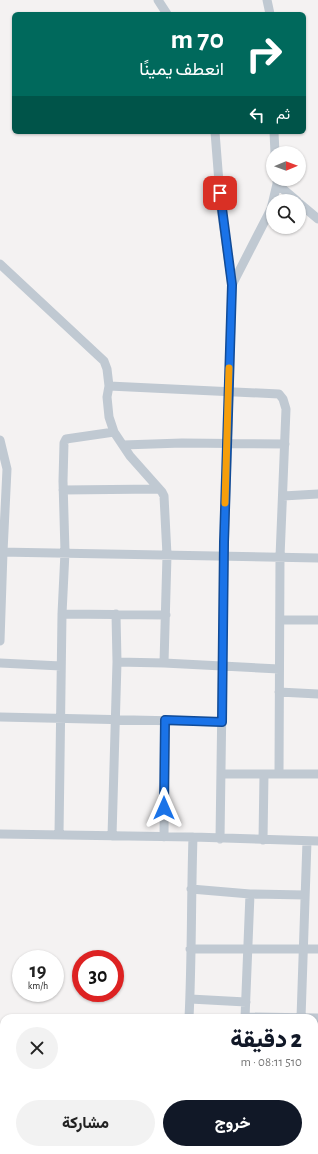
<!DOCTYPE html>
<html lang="ar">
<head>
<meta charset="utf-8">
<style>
  :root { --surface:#fff; --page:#f2f2f2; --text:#222; --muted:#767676; --accent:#111827 }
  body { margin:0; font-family:"Alegreya Sans",Vazirmatn,sans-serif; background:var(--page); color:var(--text); direction:rtl; height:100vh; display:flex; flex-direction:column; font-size:15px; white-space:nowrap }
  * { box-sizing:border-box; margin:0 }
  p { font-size:13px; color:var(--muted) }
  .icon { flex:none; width:22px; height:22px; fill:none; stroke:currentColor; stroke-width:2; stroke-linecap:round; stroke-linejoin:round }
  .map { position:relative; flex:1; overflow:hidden; direction:ltr }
  .sheet { position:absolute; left:0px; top:1014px; width:318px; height:140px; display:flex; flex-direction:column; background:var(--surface); border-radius:12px 12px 0 0; box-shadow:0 1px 3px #0004; direction:rtl }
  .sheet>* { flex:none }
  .top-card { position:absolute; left:12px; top:12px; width:294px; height:122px; border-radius:6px; box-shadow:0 1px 3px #0004; direction:rtl; background:#00695c; color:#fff; overflow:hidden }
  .needle { width:26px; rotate:89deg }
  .fabs { position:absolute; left:266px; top:146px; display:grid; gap:8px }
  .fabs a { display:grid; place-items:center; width:40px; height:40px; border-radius:50%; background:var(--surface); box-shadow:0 1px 3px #0004; font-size:20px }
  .speed { position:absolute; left:12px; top:950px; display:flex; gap:8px; font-size:20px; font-weight:700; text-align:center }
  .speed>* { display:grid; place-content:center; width:52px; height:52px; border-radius:50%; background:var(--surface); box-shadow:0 1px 3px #0004; line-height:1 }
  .speed small { font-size:10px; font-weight:400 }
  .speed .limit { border:6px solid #d22; background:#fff; color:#111 }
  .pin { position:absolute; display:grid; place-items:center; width:34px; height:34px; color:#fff; margin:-17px; border-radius:8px; box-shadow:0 2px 6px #0006 }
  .me { position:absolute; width:44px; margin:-22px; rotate:0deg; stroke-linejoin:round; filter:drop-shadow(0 0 3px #0008) }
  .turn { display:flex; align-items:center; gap:14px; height:84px; padding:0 16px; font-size:18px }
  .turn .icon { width:52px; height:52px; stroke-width:2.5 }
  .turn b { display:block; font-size:28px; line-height:34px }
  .then { display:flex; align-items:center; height:38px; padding:0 16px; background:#0003; gap:8px; font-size:15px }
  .round { display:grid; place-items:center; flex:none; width:42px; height:42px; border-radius:21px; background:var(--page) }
  .head { display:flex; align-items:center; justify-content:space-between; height:68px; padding:0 16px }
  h1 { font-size:24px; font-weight:800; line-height:30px; color:var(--accent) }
  .action { display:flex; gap:8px; margin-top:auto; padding:8px 16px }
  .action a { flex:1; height:46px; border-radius:24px; background:var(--accent); color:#fff; font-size:16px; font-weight:800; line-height:46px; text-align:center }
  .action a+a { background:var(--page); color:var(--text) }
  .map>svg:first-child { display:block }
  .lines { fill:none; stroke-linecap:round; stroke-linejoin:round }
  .minor { stroke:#c0c9d2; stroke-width:9 }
  .route-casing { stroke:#114b97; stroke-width:10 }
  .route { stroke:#1a73e8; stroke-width:7 }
  .slow { stroke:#f59e0b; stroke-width:7 }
</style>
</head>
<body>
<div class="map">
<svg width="318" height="1154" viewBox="0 0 318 1154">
  <rect width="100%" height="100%" fill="#f4f2f2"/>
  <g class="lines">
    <path class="minor" d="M158 0 167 14
      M267 0 270 14
      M215 132 221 208 232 285
      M274 132 275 153
      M277 184 297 201
      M299 203 318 219
      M0 264 104 361 107 369 109 386 107 397 109 417 114 432 130 456 162 492 164 496 167 555 164 663
      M109 386 279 394 283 399 286 409 280 557 279 774
      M0 440 7 469 3 552 0 641
      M123 445 182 443 285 444
      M63 490 159 489
      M283 496 318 494
      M0 552 318 558
      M62 614 166 615
      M280 620H318
      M117 662 164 663 279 669
      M0 663 61 666
      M279 692 318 694
      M0 717 222 722
      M221 774H318
      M0 834 193 837 318 841
      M59 835 62 614 65 552 63 481 64 443 66 439 114 432
      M112 836 117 662 116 614
      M164 837 165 720
      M220 839 224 556 232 285 271 209 277 184V179
      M263 840 264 774
      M191 889 250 894 305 895
      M190 949H318
      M190 999 246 1002
      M245 1017 318 1018
      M189 1018C192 958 191 898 193 837
      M245 1018 250 894
      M301 1018 307 841
      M314 1056H318
      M0 1112H4
      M314 1116H318
      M0 1132 4 1137
      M17 1150 22 1154
      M246 1150V1154
      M120 1154V1150
      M186 1154V1150"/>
  </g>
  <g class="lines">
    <defs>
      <path id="route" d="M164 808 165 720 222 722 224 542 232 285 220 193"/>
    </defs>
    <use href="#route" class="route-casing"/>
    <use href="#route" class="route"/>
    <path class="slow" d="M225 503 229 368"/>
  </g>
</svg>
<div class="fabs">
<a><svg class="needle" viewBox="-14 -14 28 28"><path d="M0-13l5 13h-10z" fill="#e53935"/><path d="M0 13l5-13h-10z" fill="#767676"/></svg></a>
<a><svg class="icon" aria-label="search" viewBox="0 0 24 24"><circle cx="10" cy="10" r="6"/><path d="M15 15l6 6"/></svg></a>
</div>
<div class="speed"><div>19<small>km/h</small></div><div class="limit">30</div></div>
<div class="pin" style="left:220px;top:193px;background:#d93025"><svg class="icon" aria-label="arrive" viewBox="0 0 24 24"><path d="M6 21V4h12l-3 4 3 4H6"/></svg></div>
<svg class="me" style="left:164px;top:808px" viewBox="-20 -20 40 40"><path d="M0-17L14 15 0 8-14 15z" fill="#1a73e8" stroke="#fff" stroke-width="4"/></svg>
<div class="top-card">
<div class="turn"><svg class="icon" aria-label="right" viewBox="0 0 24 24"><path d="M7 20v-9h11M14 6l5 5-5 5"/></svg><div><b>70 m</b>انعطف يمينًا</div></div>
<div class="then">ثم<svg class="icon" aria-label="left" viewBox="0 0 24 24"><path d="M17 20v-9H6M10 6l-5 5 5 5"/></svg></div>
</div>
<section class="sheet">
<div class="head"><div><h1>2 دقيقة</h1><p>510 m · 08:11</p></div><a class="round"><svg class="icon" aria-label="close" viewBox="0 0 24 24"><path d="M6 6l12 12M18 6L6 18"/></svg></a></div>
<div class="action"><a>خروج</a><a>مشاركة</a></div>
</section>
</div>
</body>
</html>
